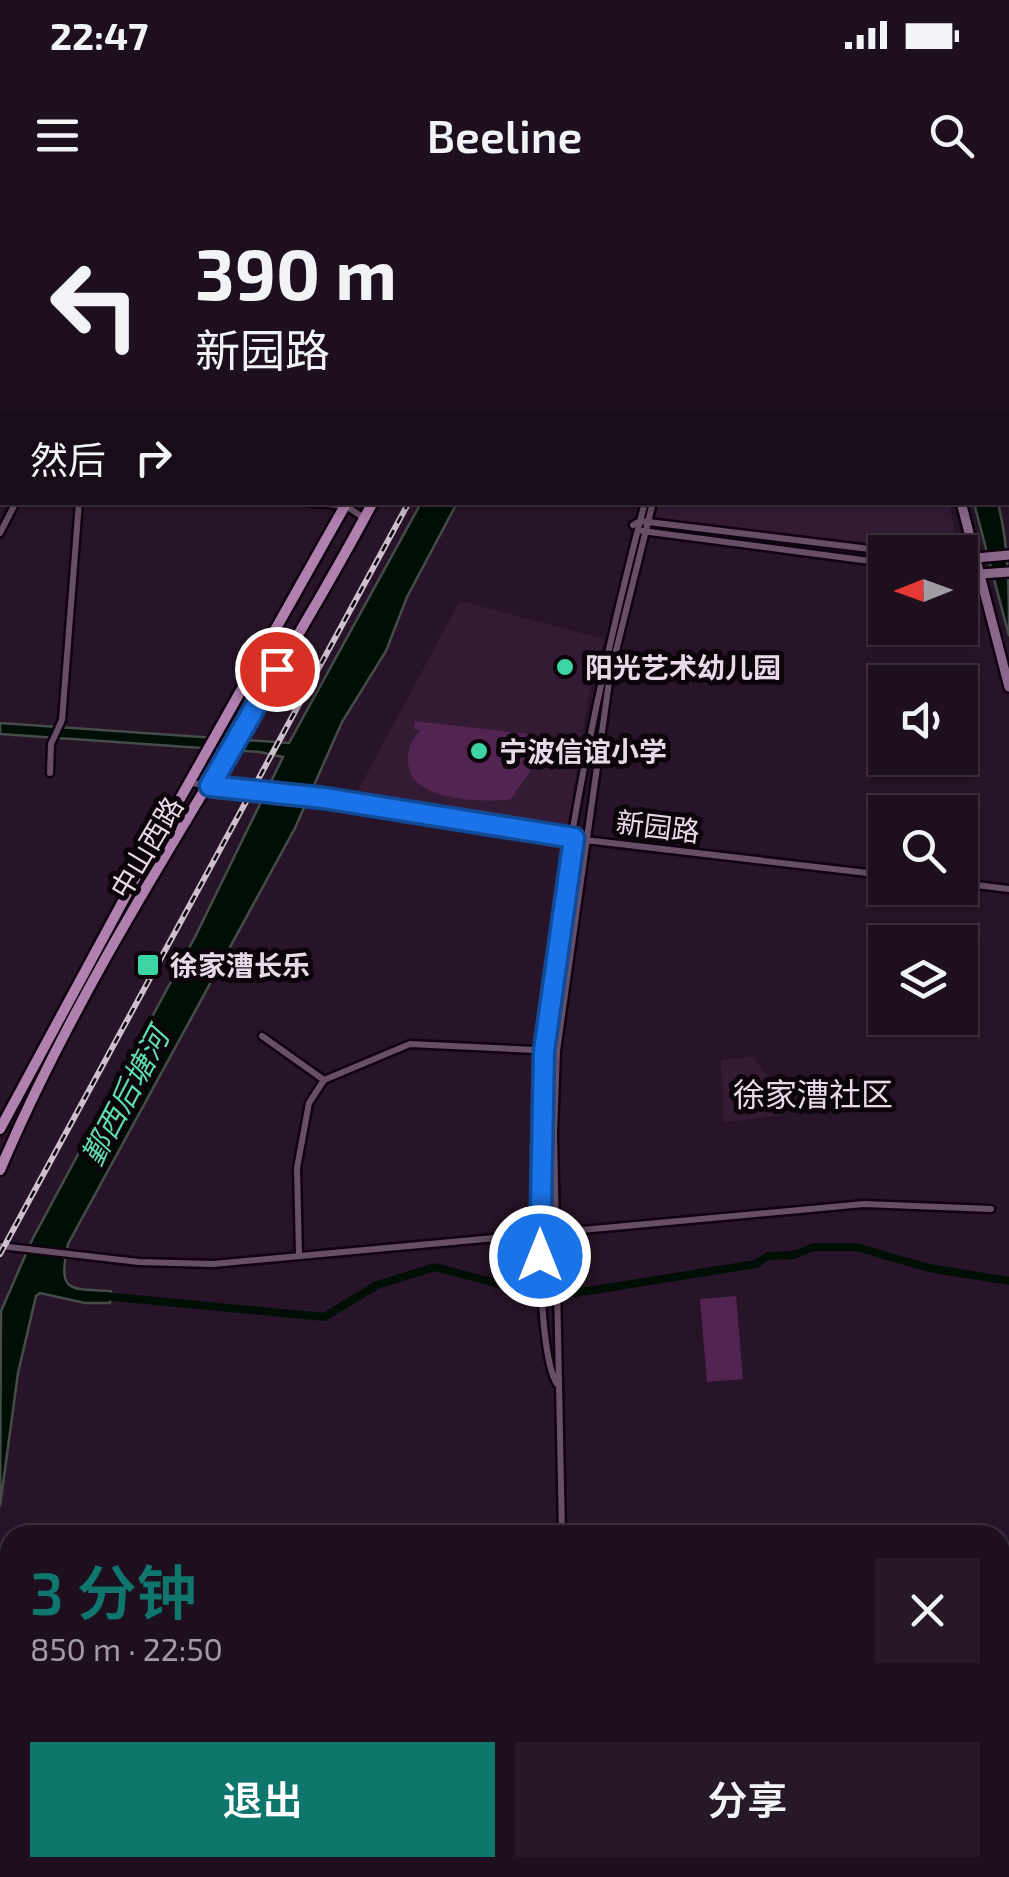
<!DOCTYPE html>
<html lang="zh">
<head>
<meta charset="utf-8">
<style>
  :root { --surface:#1e0f1e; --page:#261827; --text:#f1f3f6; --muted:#a19ca4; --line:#3c2f3c; --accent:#0f766e }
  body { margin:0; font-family:"Exo 2","Noto Sans SC",sans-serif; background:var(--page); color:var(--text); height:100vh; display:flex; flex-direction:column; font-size:38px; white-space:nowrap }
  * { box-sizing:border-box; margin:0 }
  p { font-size:32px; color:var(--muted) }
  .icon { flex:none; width:55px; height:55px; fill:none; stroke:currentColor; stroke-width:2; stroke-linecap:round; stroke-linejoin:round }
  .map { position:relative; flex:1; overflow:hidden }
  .sheet { position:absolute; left:0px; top:1325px; width:1010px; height:352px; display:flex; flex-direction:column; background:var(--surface); border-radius:30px 30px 0 0; box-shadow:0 5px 15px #0003,0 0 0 2px var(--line) }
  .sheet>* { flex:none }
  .guide { position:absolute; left:0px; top:0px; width:1010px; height:305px; box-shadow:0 5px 15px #0003,0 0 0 2px var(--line); background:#1e0f1e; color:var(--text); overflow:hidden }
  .needle { width:65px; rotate:269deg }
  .controls { position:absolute; left:868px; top:335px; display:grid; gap:20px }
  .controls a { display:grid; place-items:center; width:110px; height:110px; border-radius:0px; background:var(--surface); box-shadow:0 5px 15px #0003,0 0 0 2px var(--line); font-size:50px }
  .pin { position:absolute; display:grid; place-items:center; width:85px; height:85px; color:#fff; margin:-42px; border:5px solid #fff; border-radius:50%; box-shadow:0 2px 10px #0007 }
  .me { position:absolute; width:110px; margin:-55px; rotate:0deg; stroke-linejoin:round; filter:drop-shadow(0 0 8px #0008) }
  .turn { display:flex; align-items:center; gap:35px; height:210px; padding:0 30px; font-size:45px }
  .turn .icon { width:130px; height:130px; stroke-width:2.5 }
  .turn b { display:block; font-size:70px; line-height:85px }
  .then { display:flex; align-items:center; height:95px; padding:0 30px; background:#0003; gap:20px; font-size:38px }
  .round { display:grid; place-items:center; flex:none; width:105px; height:105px; border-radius:0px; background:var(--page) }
  .headline { display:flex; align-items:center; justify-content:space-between; height:170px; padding:0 30px }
  h1 { font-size:60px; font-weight:600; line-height:75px; color:var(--accent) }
  .primary-button { display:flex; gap:20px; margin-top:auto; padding:20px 30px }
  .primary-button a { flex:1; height:115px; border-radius:0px; background:var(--accent); color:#fff; font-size:40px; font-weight:600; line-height:115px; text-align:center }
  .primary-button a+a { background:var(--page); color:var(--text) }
  .status { display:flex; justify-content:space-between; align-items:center; height:70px; padding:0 50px; background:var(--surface); direction:ltr }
  .status svg { height:28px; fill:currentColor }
  header { display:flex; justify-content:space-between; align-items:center; height:130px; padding:0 30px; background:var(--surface); font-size:45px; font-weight:600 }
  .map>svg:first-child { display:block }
  .built { fill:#341b34 }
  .green { fill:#512451 }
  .water { fill:#000f06; stroke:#454c4a; stroke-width:2.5 }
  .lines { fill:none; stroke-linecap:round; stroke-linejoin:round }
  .canal { stroke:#000f06; stroke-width:8 }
  .street-casing { stroke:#100110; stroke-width:11 }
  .secondary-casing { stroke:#100110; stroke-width:14 }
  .primary-casing { stroke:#100110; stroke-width:15 }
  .street { stroke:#674f67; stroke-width:6 }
  .secondary { stroke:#8b688b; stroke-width:9 }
  .primary { stroke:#b081af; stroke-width:10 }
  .rail-casing { stroke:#cdbfcd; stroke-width:6 }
  .rail { stroke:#0b040b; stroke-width:2.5; stroke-dasharray:8; stroke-linecap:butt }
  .route-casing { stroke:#114b97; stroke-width:25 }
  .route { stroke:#1a73e8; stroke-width:18 }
  .poi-dot { fill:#3cd4a3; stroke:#0b040b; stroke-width:4 }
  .labels { text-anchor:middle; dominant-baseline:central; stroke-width:10; stroke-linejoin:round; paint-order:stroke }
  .poi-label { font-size:28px; font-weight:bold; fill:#e7d9e7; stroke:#0b040b; text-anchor:start }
  .street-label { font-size:28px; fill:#e7d9e7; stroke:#0b040b }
  .water-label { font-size:30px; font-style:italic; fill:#5edcaf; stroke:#0b040b }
  .quarter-label { font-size:32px; fill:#e7d9e7; stroke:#0b040b }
</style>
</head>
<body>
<div class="status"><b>22:47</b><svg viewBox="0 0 49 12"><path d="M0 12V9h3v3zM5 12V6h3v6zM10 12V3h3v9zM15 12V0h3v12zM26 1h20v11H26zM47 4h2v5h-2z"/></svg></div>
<header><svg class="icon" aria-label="menu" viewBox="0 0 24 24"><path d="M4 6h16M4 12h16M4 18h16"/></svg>Beeline<svg class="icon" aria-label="search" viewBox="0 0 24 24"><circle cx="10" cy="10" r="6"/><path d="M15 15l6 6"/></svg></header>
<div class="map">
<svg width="1009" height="1677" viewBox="0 0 1009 1677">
  <rect width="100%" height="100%" fill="#281428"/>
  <path class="built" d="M660 303H949L959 352 654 321Z
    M460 401 604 439 587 504 567 633 354 598Z
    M752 857 780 890 781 915 723 923 721 860Z"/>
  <path class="green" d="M415 521 544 536 542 544 520 542 531 570 511 599C481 603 406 601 408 559 408 546 412 539 421 530L414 529Z
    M736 1096 743 1179 707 1182 700 1099Z"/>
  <path class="water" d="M421 303H457L407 397 386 451 342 522 295 628 68 1044C58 1092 67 1089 111 1091L110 1103H85L40 1093 36 1096 18 1173 0 1306 1 1111 32 1040 195 737 283 557 260 552 0 534V523L289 543Z
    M974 303H998C1009 347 1009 389 1009 436Z
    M0 1409 10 1668H20L21 1677H0Z"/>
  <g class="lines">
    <path class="canal" d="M178 0 196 2
      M103 1096 324 1117 377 1085 435 1067 526 1091 575 1093 756 1064 768 1056 794 1055 814 1047H856L929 1068 1009 1081"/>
    <defs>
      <path id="street" d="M137 0 153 2
        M723 2V0
        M734 2V0
        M0 272H2
        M307 302 346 306 364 318
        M633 325 640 321 894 352
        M642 331 885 363
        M0 333 16 302
        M960 360 976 358
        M960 372 980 374
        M50 573 51 544 62 520 79 302
        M190 583 324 599 585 640 885 675
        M960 683 1009 689
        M262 836 324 880
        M0 1046 139 1062 213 1064 864 1004 991 1009
        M299 1056 297 968 309 903 324 880 410 844 557 851
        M557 1184C543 1162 541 1086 540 1058 531 804 581 547 645 302
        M562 1335 554 933 557 851 610 475 653 302
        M1000 1564 1009 1563
        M202 1677 203 1668
        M213 1677 214 1668
        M538 1677 540 1668
        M551 1677 553 1668
        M870 1677 871 1668
        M894 1677 895 1668"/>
      <path id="secondary" d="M803 0 809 2
        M835 0 840 2
        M1008 29H1009
        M1008 42H1009
        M961 302 1009 487
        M976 358 1009 355
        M980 374 1009 372
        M1000 1430 1009 1429
        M1000 1449 1009 1447
        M0 1471H10
        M0 1490H10"/>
      <path id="primary" d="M514 2 515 0
        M535 2 536 0
        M0 929 136 677 347 302
        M0 970C100 735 253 527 373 302"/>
    </defs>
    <use href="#street" class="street-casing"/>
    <use href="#secondary" class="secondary-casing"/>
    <use href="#primary" class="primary-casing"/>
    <use href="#street" class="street"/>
    <use href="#secondary" class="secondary"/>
    <use href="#primary" class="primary"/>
    <defs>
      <path id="rail" d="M0 1054 409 302"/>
    </defs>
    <use href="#rail" class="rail-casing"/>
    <use href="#rail" class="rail"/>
  </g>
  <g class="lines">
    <defs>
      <path id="route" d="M277 469 210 586 324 598 574 638 544 851 540 1056"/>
    </defs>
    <use href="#route" class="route-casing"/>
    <use href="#route" class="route"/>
  </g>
  <g class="poi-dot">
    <circle cx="565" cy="467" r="10"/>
    <circle cx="479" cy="551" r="10"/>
    <rect x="136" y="753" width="24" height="24" rx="5"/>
  </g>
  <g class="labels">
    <g class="poi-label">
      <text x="585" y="467">阳光艺术幼儿园</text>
      <text x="499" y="551">宁波信谊小学</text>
      <text x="170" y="765">徐家漕长乐</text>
    </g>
    <g class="street-label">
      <text transform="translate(658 626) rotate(7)">新园路</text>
      <text transform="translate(146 647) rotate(-59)">中山西路</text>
    </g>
    <g class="water-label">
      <text transform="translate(124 896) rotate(-62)">鄞西后塘河</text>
    </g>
    <g class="quarter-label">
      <text x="813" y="893">徐家漕社区</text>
    </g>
  </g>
</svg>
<div class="controls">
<a><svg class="needle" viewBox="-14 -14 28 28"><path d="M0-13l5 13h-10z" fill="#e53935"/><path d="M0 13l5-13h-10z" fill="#a19ca4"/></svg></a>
<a><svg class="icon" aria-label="sound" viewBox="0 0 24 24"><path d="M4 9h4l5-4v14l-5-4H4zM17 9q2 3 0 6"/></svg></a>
<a><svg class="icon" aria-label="search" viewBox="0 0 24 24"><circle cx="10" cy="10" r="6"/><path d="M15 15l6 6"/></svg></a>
<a><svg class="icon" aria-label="layers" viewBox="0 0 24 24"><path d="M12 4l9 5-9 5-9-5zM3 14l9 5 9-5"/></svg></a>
</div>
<div class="pin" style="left:277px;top:469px;background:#d93025"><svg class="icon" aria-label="arrive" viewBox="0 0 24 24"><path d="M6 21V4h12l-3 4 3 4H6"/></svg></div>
<svg class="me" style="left:540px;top:1056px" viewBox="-20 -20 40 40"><circle r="17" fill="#1a73e8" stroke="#fff" stroke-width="3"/><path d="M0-11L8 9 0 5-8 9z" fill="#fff"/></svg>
<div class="guide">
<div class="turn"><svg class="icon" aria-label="left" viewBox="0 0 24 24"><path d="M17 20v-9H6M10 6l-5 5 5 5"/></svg><div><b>390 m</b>新园路</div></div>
<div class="then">然后<svg class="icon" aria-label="right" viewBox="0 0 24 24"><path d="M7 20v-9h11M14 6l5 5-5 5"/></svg></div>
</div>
<section class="sheet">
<div class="headline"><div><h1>3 分钟</h1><p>850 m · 22:50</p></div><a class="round"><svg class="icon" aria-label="close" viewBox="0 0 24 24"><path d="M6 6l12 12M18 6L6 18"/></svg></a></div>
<div class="primary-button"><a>退出</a><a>分享</a></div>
</section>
</div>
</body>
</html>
